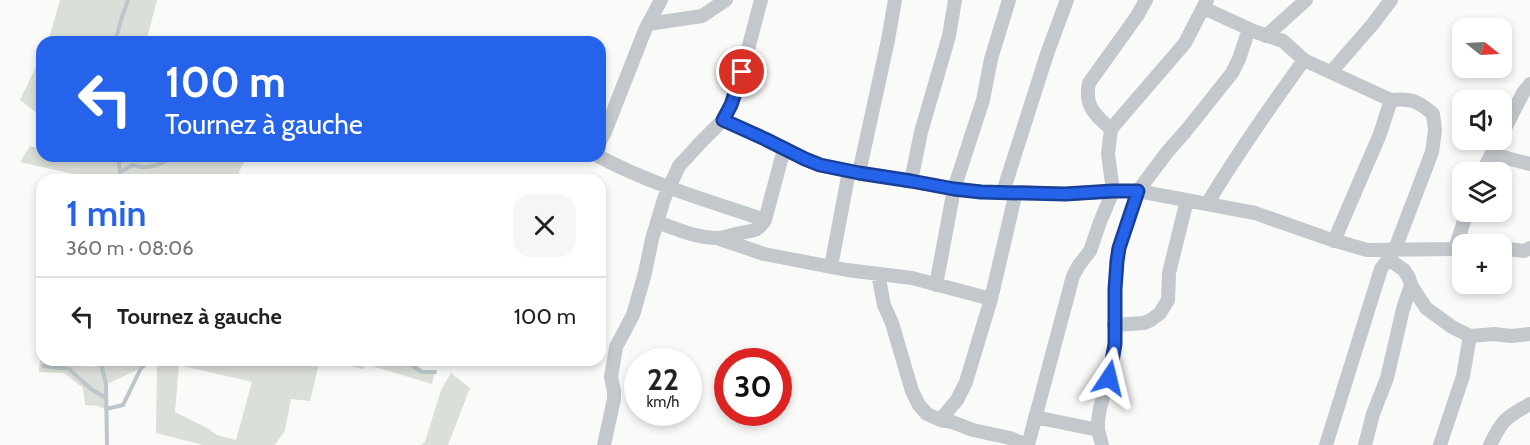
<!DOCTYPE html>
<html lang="fr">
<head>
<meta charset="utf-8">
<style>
  :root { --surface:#fff; --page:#f6f6f6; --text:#222; --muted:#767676; --line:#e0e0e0; --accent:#2563eb }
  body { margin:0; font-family:Cabin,sans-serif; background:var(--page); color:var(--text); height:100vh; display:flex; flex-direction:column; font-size:22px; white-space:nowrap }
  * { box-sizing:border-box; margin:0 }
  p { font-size:20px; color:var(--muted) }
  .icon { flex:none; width:33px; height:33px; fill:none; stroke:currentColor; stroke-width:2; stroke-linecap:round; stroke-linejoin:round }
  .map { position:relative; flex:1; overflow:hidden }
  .panel { position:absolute; left:36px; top:174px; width:570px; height:192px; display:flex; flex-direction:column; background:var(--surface); border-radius:18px; box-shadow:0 3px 9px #0003 }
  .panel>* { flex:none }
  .banner { position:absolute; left:36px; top:36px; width:570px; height:126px; border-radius:18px; box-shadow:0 3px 9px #0003; background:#2563eb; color:#fff; overflow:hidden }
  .needle { width:39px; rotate:108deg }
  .buttons { position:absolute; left:1452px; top:18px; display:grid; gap:12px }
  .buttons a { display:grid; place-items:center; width:60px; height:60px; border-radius:12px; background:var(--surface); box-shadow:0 3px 9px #0003; font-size:30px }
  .speed { position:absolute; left:624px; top:348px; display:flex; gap:12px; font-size:30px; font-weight:700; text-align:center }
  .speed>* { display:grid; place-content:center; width:78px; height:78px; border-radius:50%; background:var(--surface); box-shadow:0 3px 9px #0003; line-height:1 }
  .speed small { font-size:15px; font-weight:400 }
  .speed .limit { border:9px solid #d22; background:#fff; color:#111 }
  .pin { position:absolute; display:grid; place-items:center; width:51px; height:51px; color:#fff; margin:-26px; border:3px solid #fff; border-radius:50%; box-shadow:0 2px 6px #0007 }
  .me { position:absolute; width:66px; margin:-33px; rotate:10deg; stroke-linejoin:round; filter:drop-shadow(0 0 4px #0008) }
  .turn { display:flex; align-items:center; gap:21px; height:126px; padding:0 30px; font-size:27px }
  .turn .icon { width:78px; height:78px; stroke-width:2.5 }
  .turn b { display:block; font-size:42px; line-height:51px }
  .round { display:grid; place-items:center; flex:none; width:63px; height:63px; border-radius:18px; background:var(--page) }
  .headline { display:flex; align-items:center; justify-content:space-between; height:102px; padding:0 30px }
  h1 { font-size:36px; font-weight:600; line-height:45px; color:var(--accent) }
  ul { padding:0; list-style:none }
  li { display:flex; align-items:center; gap:18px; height:78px; padding:0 30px; border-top:2px solid var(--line) }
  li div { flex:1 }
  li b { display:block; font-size:22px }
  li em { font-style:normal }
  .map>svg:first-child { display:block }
  .green { fill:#dadfd7; fill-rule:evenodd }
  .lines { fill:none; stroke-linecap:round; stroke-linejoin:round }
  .stream { stroke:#bbc7cb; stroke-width:4 }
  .minor { stroke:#c3c8cc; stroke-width:14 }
  .route-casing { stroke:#184099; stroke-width:15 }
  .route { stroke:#2563eb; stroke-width:10 }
</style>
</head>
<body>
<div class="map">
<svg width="1530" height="445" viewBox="0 0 1530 445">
  <rect width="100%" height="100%" fill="#fafaf8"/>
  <path class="green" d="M60 0H157L146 42H48Z
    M42 54V114H38L20 100Z
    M30 146 42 149V156H80L88 158 89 156H253L246 158 235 180H100L20 162Z
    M40 360H69L79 366 96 367V360H151L141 368 107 384 106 409 98 406 85 405 83 388 64 373 39 372Z
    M157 360H320L310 401 291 399 285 430 275 445H203L156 433ZM179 365 252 382 236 440 217 435 207 428 175 412Z
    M323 360H404L422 372H435L432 384 365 364 363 369Z
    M451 373 470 388 448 445H421L425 442 441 390Z"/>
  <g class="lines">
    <path class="stream" d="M115 42 121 20 128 0
      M118 156 121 180
      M120 172 133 165C149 171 160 164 175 156
      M100 360 106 384 107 445
      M404 360 422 372H435
      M44 366 69 369 91 389 106 398
      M106 409 123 405 141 368 151 360"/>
    <path class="minor" d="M1203 9 1210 11 1256 32 1283 41 1304 60 1391 100
      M648 24 702 16 726 0
      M1266 36 1306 0
      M1331 72 1372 25 1391 0
      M723 120 765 139 805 159 820 165 859 173 911 181 954 189 981 192H1018L1065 194 1113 191H1138L1255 213 1329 239 1367 250 1455 249 1467 212
      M1111 129C1095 115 1084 106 1089 83L1137 16 1146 0
      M1502 134 1523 93 1530 84
      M600 141 605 132 645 30 661 0
      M1491 154 1530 164
      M598 156C650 184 709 201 765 220L784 149
      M1482 172 1499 140
      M859 173 888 40 895 0
      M911 181 921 132 949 36 955 0
      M1003 192 1047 54 1067 0
      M1207 204C1237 154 1270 107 1304 60
      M657 222C676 229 697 238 718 238 725 238 733 234 741 233 754 230 757 232 765 220
      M720 239 764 254 847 270 912 278 991 299
      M1481 244H1482
      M1502 248 1524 251 1530 248
      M1388 259 1404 270 1409 278 1411 285 1426 308 1452 327 1470 336 1494 334 1511 336 1530 334
      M831 267 849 171
      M878 274 884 305 892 323 912 391 919 405 927 414 940 420 952 422 973 430 1010 438 1027 445
      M936 285 954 189 983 100 991 59 1009 0
      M1114 325 1144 323 1151 320 1160 313 1168 300 1169 273 1187 200
      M1035 417 1098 430
      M940 420 957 400 966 382 991 299 1016 192
      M604 445 614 399V391L611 377 616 347 633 315 645 273 652 239 664 199 679 166 701 142 723 120 728 112 742 72 761 0
      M1028 445 1073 276 1079 265 1090 251 1100 222 1113 191 1108 154 1111 129 1185 43 1207 0
      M1102 445 1098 430V421L1100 408 1109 378 1115 343V289L1117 261 1119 248 1138 191 1168 151 1185 132 1232 73 1239 59 1249 29
      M1326 445 1381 269 1395 249 1432 152 1435 130 1433 114C1418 101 1411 98 1391 100L1380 134 1334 241
      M1365 445 1373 414 1387 378 1403 309 1411 285
      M1440 445 1463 376 1470 336
      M1490 445C1502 420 1506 417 1530 404"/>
  </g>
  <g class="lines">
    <defs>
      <path id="route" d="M742 72 731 105 723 120 765 139 805 159 820 165 859 173 911 181 954 189 981 192 1065 194 1113 191H1138L1119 248 1117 261 1115 289V344L1109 378"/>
    </defs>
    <use href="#route" class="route-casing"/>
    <use href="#route" class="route"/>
  </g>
</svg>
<div class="buttons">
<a><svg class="needle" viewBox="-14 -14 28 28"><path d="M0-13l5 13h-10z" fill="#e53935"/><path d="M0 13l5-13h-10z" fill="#767676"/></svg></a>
<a><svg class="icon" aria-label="sound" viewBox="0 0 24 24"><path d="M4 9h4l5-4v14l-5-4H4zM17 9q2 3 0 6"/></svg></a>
<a><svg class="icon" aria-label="layers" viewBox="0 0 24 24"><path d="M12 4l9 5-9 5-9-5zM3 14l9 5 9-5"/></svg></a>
<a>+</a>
</div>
<div class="speed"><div>22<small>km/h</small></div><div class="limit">30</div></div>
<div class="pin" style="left:742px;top:72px;background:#d93025"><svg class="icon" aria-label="arrive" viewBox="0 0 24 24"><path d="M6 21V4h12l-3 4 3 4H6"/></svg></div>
<svg class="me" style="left:1109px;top:378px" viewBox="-20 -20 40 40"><path d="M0-17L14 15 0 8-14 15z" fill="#2563eb" stroke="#fff" stroke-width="4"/></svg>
<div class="banner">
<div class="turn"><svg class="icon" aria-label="left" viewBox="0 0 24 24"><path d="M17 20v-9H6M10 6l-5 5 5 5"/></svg><div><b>100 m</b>Tournez à gauche</div></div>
</div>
<section class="panel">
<div class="headline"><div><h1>1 min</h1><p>360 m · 08:06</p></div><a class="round"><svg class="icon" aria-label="close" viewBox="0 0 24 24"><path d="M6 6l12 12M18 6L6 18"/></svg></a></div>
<ul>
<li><svg class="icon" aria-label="left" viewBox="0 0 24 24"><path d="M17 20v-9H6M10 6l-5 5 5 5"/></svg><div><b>Tournez à gauche</b></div><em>100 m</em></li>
</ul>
</section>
</div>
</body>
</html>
